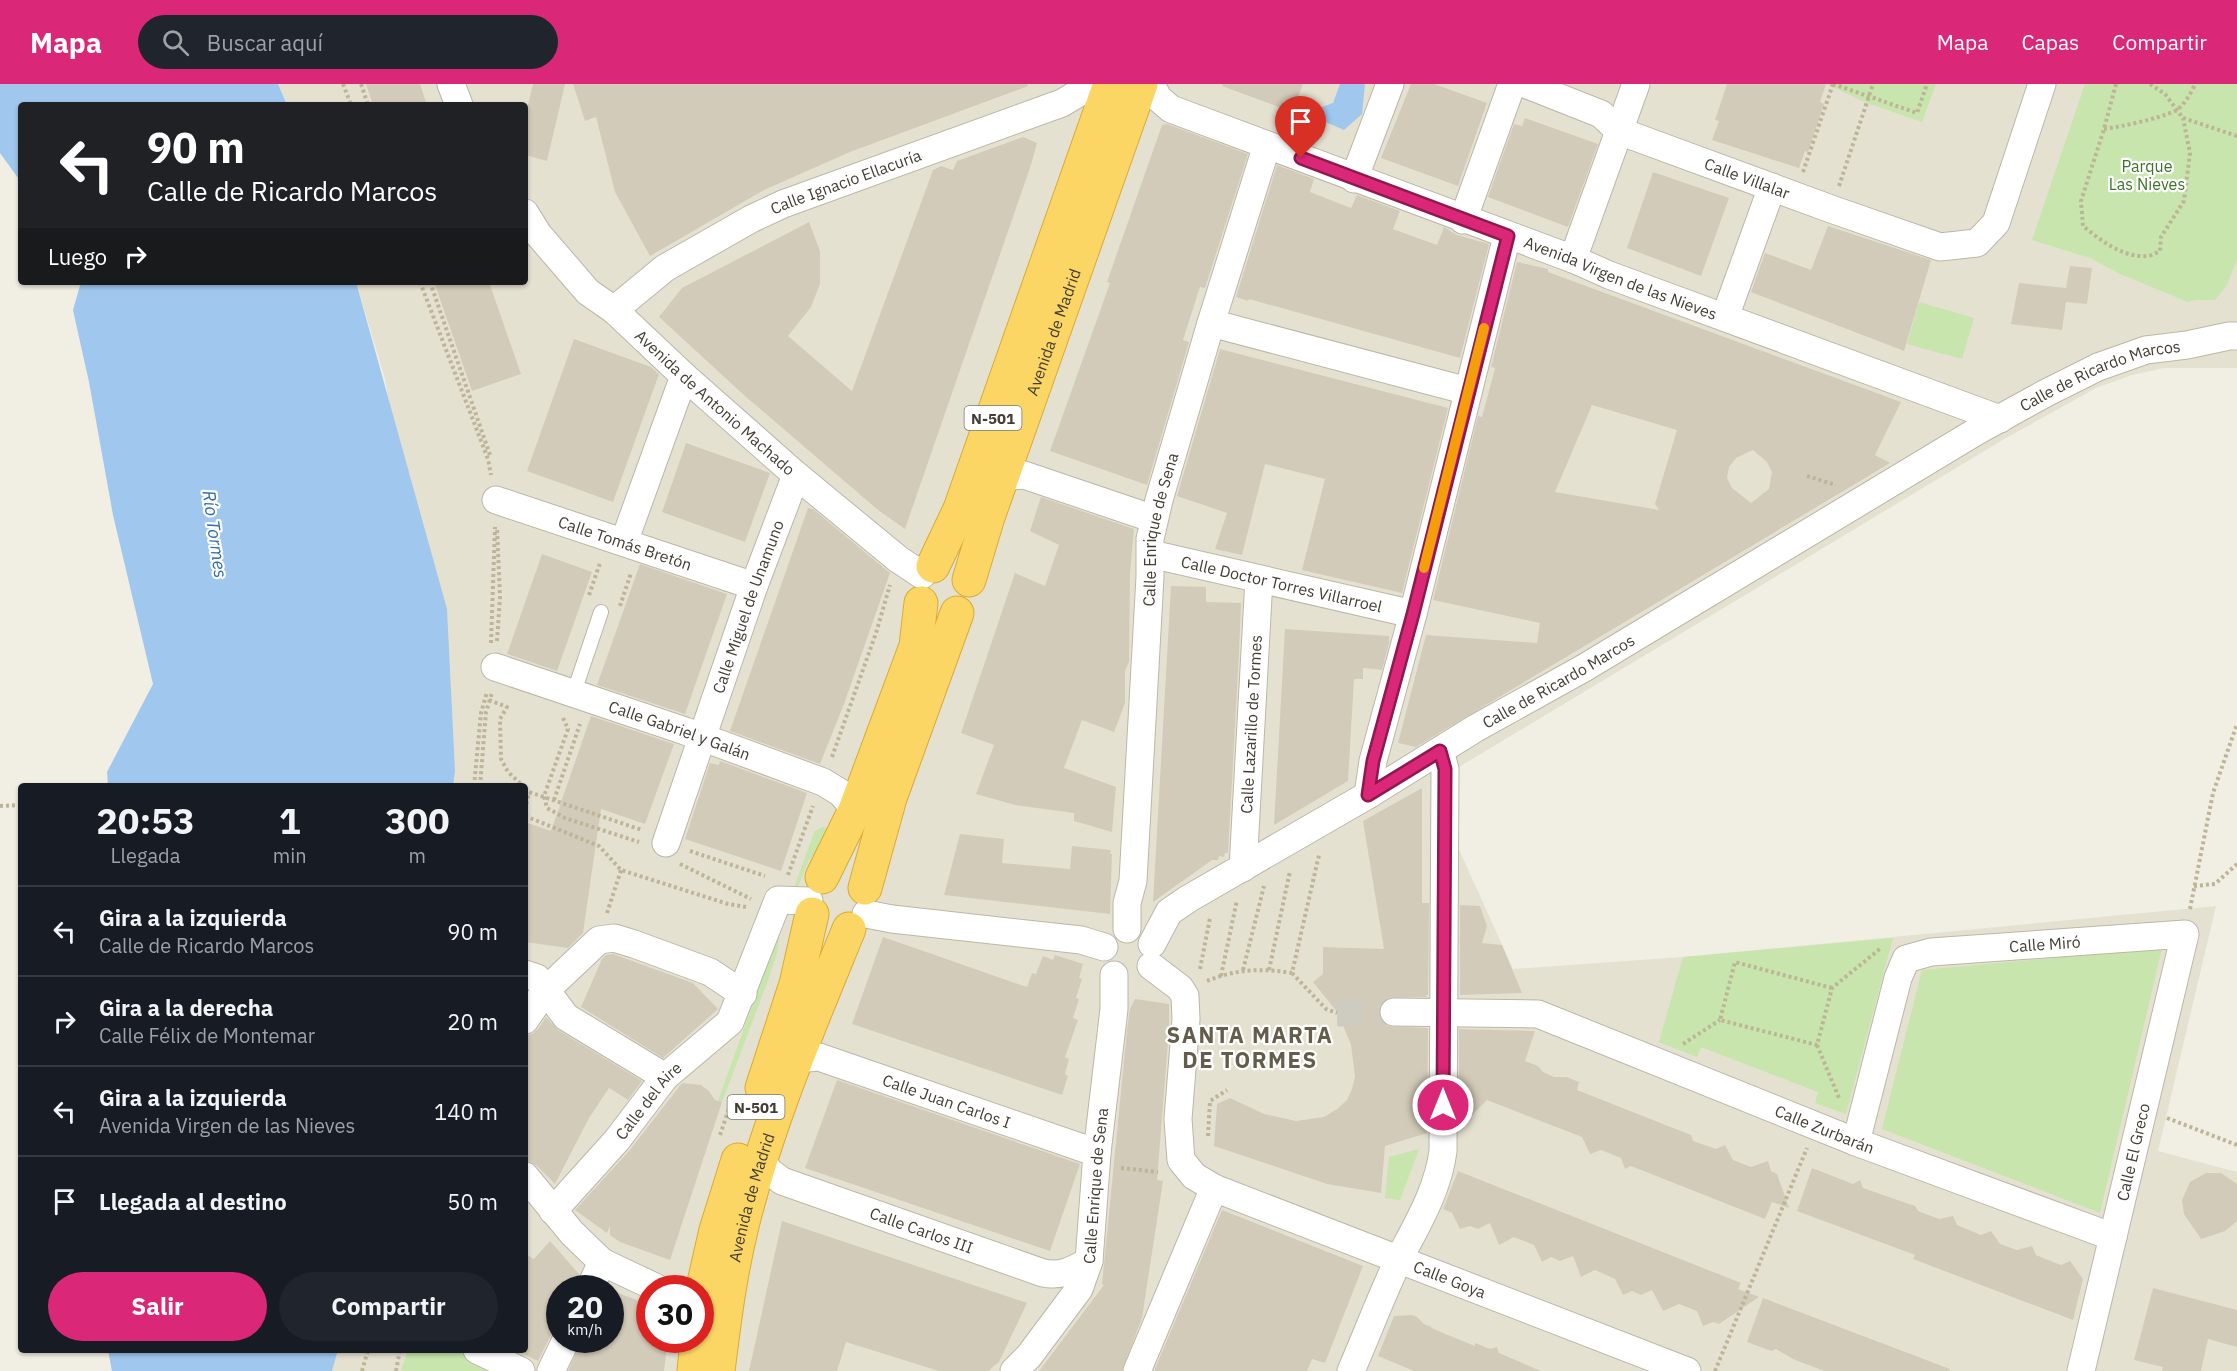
<!DOCTYPE html>
<html lang="es">
<head>
<meta charset="utf-8">
<style>
  :root { --surface:#171b24; --page:#20242c; --text:#f1f3f6; --muted:#9ea1a6; --line:#363941; --accent:#db2777 }
  body { margin:0; font-family:"IBM Plex Sans",sans-serif; background:var(--page); color:var(--text); height:100vh; display:flex; flex-direction:column; font-size:22px; white-space:nowrap }
  * { box-sizing:border-box; margin:0 }
  p { font-size:20px; color:var(--muted) }
  .icon { flex:none; width:33px; height:33px; fill:none; stroke:currentColor; stroke-width:2; stroke-linecap:round; stroke-linejoin:round }
  .map { position:relative; flex:1; overflow:hidden }
  .sheet { position:absolute; left:18px; top:699px; width:510px; height:570px; display:flex; flex-direction:column; background:var(--surface); border-radius:6px; box-shadow:0 2px 4px #0004 }
  .sheet>* { flex:none }
  .guide { position:absolute; left:18px; top:18px; width:510px; height:183px; border-radius:6px; box-shadow:0 2px 4px #0004; background:#202124; color:#fff; overflow:hidden }
  .speed { position:absolute; left:546px; top:1191px; display:flex; gap:12px; font-size:30px; font-weight:700; text-align:center }
  .speed>* { display:grid; place-content:center; width:78px; height:78px; border-radius:50%; background:var(--surface); box-shadow:0 2px 4px #0004; line-height:1 }
  .speed small { font-size:15px; font-weight:400 }
  .speed .limit { border:9px solid #d22; background:#fff; color:#111 }
  .pin { position:absolute; display:grid; place-items:center; width:51px; height:51px; color:#fff; margin:-62px -26px; border-radius:50% 50% 50% 0; rotate:-45deg; box-shadow:0 0 6px #0007 }
  .pin .icon { rotate:45deg }
  .me { position:absolute; width:66px; margin:-33px; rotate:0deg; stroke-linejoin:round; filter:drop-shadow(0 0 4px #0008) }
  .turn { display:flex; align-items:center; gap:21px; height:126px; padding:0 30px; font-size:27px }
  .turn .icon { width:78px; height:78px; stroke-width:2.5 }
  .turn b { display:block; font-size:42px; line-height:51px }
  .then { display:flex; align-items:center; height:57px; padding:0 30px; background:#0003; gap:12px; font-size:22px }
  .eta { display:flex; justify-content:space-evenly; align-items:center; height:102px; text-align:center }
  .eta b { font-size:36px; font-weight:700; line-height:42px }
  .cta { display:flex; gap:12px; margin-top:auto; padding:12px 30px }
  .cta a { flex:1; height:69px; border-radius:36px; background:var(--accent); color:#fff; font-size:24px; font-weight:700; line-height:69px; text-align:center }
  .cta a+a { background:var(--page); color:var(--text) }
  ul { padding:0; list-style:none }
  li { display:flex; align-items:center; gap:18px; height:90px; padding:0 30px; border-top:2px solid var(--line) }
  li div { flex:1 }
  li b { display:block; font-size:22px }
  li em { font-style:normal }
  header { display:flex; align-items:center; gap:36px; box-sizing:border-box; height:84px; padding:0 30px; background:var(--accent); color:#fff }
  header strong { font-size:28px }
  nav { display:flex; gap:33px; margin-inline-start:auto; font-size:21px }
  .search { width:420px; height:54px; background:var(--page); display:flex; align-items:center; gap:15px; box-sizing:border-box; padding:0 21px; border-radius:33px; color:var(--muted); font-size:22px }
  .map>svg:first-child { display:block }
  .residential { fill:#e5e1d1; fill-rule:evenodd }
  .green { fill:#c7e5ac }
  .water { fill:#a0c7ee }
  .building { fill:#d3cbb9; fill-rule:evenodd }
  .lines { fill:none; stroke-linecap:round; stroke-linejoin:round }
  .street-tunnel { stroke:#cecbc0; stroke-width:27; stroke-dasharray:27 14; stroke-linecap:butt }
  .lane-casing { stroke:#bcb7a6; stroke-width:16 }
  .street-casing { stroke:#bcb7a6; stroke-width:29 }
  .highway-casing { stroke:#d9ab35; stroke-width:35 }
  .path { stroke:#beb498; stroke-width:4; stroke-dasharray:3 3; stroke-linecap:butt }
  .lane { stroke:#fff; stroke-width:14 }
  .street { stroke:#fff; stroke-width:27 }
  .highway { stroke:#fbd665; stroke-width:33 }
  .route-casing { stroke:#8e194d; stroke-width:15 }
  .route { stroke:#db2777; stroke-width:10 }
  .slow { stroke:#f59e0b; stroke-width:10 }
  .labels { text-anchor:middle; dominant-baseline:central; stroke-width:4.5; stroke-linejoin:round; paint-order:stroke }
  .shield { fill:#fff; stroke:#7b7871; stroke-width:1.5 }
  .shield-label { font-size:15px; font-weight:bold; fill:#433e34 }
  .park-label { font-size:16px; fill:#3e7329; stroke:#fff }
  .street-label { font-size:16px; fill:#433e34; stroke:#fff }
  .water-label { font-size:18px; font-style:italic; fill:#306cac; stroke:#fff }
  .district-label { font-size:22px; font-weight:bold; letter-spacing:1.5px; fill:#655d4b; stroke:#fff }
</style>
</head>
<body>
<header>
<strong>Mapa</strong>
<div class="search"><svg class="icon" aria-label="search" viewBox="0 0 24 24"><circle cx="10" cy="10" r="6"/><path d="M15 15l6 6"/></svg>Buscar aquí</div>
<nav><a>Mapa</a><a>Capas</a><a>Compartir</a></nav>
</header>
<div class="map">
<svg width="2237" height="1287" viewBox="0 0 2237 1287">
  <rect width="100%" height="100%" fill="#f1eee3"/>
  <path class="residential" d="M278 0H2237V284H2164L2132 291 2096 304 2006 354 1459 683 1457 761 1513 885 1683 873 2216 822 2158 1067 2237 1088V1287H332L338 1266H525V702H453L455 687 385 295 356 198H525V21H287ZM560 1204H610V1256H560ZM650 1204H700V1256H650Z"/>
  <path class="green" d="M1826 0H1936L1922 38 1867 19Z
    M2085 0H2237V175L2227 201 2215 216H2196L2188 218 2120 190 2090 174 2032 156Z
    M1919 218 1974 234 1962 275 1907 260Z
    M823 743 835 747 809 776 797 805 794 804 813 751 815 747Z
    M780 835 778 865 769 894 722 1018 718 1017 765 886Z
    M1893 854 1846 1030 1815 1019 1818 1008 1701 963 1697 973 1659 958 1683 873Z
    M2162 864 2100 1129 1882 1045 1922 886Z
    M1419 1065 1400 1116 1385 1114 1389 1073Z
    M408 1266H455L499 1287H401Z"/>
  <path class="water" d="M0 0H278L287 21H21V98L0 69Z
    M1340 0H1365L1362 30 1344 46 1321 36 1322 23 1333 19Z
    M81 198H356L447 525 455 687 453 702H108L107 688 153 600 113 431 89 298 73 226Z
    M108 1266H338L332 1287H112Z"/>
  <path class="building" d="M366 0H420L427 21H373Z
    M533 0H565L547 77 525 71V33Z
    M573 0H1027L1028 2 850 68 764 106 650 172 615 108 596 33 585 37Z
    M1223 0H1303L1292 28 1222 2Z
    M1411 0H1434L1487 19 1458 102 1381 74Z
    M1727 0H1826L1820 18 1824 20 1808 68 1805 67 1799 84 1712 56 1719 37 1715 36Z
    M1525 34 1598 60 1568 143 1488 113 1514 40 1522 42Z
    M1167 40 1248 70 1205 204 1200 203 1183 256 1189 258 1147 401 1050 367 1110 199 1107 198 1162 41Z
    M1023 53 1037 59 1031 81 905 445 878 426 745 312 659 233 682 204 809 138 820 167V200L811 223 788 252 852 307 933 86 941 82 953 86 957 77Z
    M1277 81 1314 95 1310 108 1351 124 1357 111 1400 127 1393 145 1437 161 1444 143 1457 151 1489 160 1460 274 1249 215 1248 217 1236 213Z
    M1653 88 1729 114 1701 192 1627 164Z
    M1828 142 1931 176 1904 267 1751 208 1765 169 1811 186Z
    M1517 178 1548 185V188L1901 318 1875 371 1890 379 1416 663 1398 659 1426 551 1537 559 1540 539 1433 516 1478 332 1482 333 1493 292 1495 284 1491 283ZM1592 321 1677 346 1655 420 1659 426 1555 408ZM1753 366 1767 378 1772 388 1769 405 1751 419 1732 404 1727 394 1729 383 1736 374Z
    M2070 182 2092 184 2087 220 2066 218 2062 246 2011 240 2019 199 2066 204Z
    M434 198H489L521 290 472 307Z
    M574 255 651 283 659 290 613 418 527 387Z
    M1220 265 1448 324 1402 509 1302 486 1325 395 1265 380 1242 471 1215 465 1227 429 1177 412Z
    M686 359 770 389 745 458 662 428Z
    M1041 413 1134 445 1130 490 1129 578 1125 587V619L1114 648 1082 636 1064 684 1116 703 1112 748 1074 737V729L1015 721 976 710 994 661 961 649 1015 489 1045 502 1059 461 1030 447Z
    M808 424 813 425 890 489 844 620 820 680 730 647Z
    M542 470 592 488 557 587 507 570Z
    M640 480 727 510 685 630 597 601Z
    M1171 502 1206 503V518L1241 519 1239 569 1228 769H1225L1224 773 1219 772 1218 776H1212L1153 818Z
    M1285 545 1389 552V559L1382 586 1363 584V595H1354L1348 697 1274 741Z
    M591 632 674 660 645 740 601 725 583 849 568 864 525 858V738L551 747Z
    M720 677 807 709 781 787 685 755 710 679 719 681Z
    M1422 704V819H1429L1428 911H1425L1428 913 1387 914 1380 920 1378 928 1381 936 1386 942 1428 944 1427 1049 1385 1062 1381 1109 1327 1100 1214 1062 1217 1020 1230 1014 1264 1030 1296 1037 1324 1033 1337 1025 1347 1016 1352 1005 1355 992 1351 961 1338 929 1313 898 1323 890V863L1384 865 1363 737Z
    M960 750 1004 755 1002 779 1070 785 1072 762 1111 766 1110 770H1112L1110 830 944 811Z
    M1460 821 1480 822 1487 842 1482 859 1502 861 1522 909 1460 911Z
    M883 853 1027 903 1032 889 1036 890 1043 872 1053 876 1055 871 1083 880 1079 894 1082 895 1076 914 1079 915 1073 934 1078 936 1065 973 1069 975 1065 990 1068 992 1062 1011 852 940Z
    M613 870 693 899 718 925 663 974 581 923 602 875 606 871Z
    M1135 915 1169 920V946L1157 1096 1163 1097 1142 1234 1122 1287H1039L1104 1201 1102 1200 1127 946 1130 925Z
    M546 933 558 946 642 997 628 1016 609 1004 589 1034 555 1100 537 1082 525 1075V952L532 950 538 945Z
    M1459 945 1535 947 1525 977 1538 982 1543 988 1554 993H1567L1579 998 1577 1006 1691 1051 1693 1057 1716 1065 1725 1061 1733 1076 1751 1083 1768 1077 1771 1087 1777 1090 1789 1124 1772 1118 1765 1135 1631 1082 1625 1085 1621 1074 1601 1066 1590 1070 1582 1053 1487 1016 1468 1035 1459 1038Z
    M837 996 1080 1080 1050 1167 805 1084Z
    M682 999 701 1001 709 1007 715 1016 722 1018 670 1176 620 1158 610 1151V1142L607 1149 575 1126 629 1067Z
    M1812 1084 1853 1100 1860 1096 1863 1104 1915 1122 1918 1127 1939 1135 1953 1132 1957 1141 1981 1151 1991 1147 2000 1160 2017 1166 2032 1162 2036 1171 2053 1178 2061 1181 2070 1177 2083 1195 2073 1236 1913 1175 1915 1171 1797 1127Z
    M1458 1087 1741 1199 1738 1205 1759 1213 1719 1240 1713 1238 1703 1242 1697 1227 1679 1220 1663 1227 1652 1206 1641 1211 1632 1207 1623 1211 1615 1195 1595 1186 1581 1193 1573 1172 1560 1177 1551 1173 1542 1178 1534 1161 1514 1153 1499 1161 1490 1139 1478 1145 1470 1142 1460 1145 1452 1129 1443 1125Z
    M2206 1089H2221L2237 1100V1137L2225 1147 2201 1155 2184 1130 2182 1116 2190 1098Z
    M1222 1126 1363 1182 1325 1279 1312 1275 1307 1287H1154Z
    M782 1137 1027 1219 999 1278 988 1287H939L846 1258 837 1287H749Z
    M550 1157 579 1190 574 1204H560V1242L552 1249 538 1277 525 1271V1170L534 1175Z
    M2153 1204 2237 1226V1263L2208 1255 2201 1287H2162L2163 1283 2134 1276Z
    M610 1206 650 1221V1256H654L667 1263 664 1287H568L582 1256H610Z
    M1763 1214 1950 1285V1287H1824L1793 1275 1776 1265 1771 1267 1747 1258Z
    M1412 1231 1417 1233 1424 1240 1432 1243 1431 1244 1475 1262V1259L1490 1265 1497 1263 1499 1269 1541 1287H1414L1378 1272 1394 1232Z"/>
  <g class="lines">
    <path class="street-tunnel" d="M1337 929 1394 928"/>
    <defs>
      <path id="lane" d="M574 608 601 528"/>
      <g id="street">
        <path d="M451 0 459 21"/>
        <path id="s1" d="M1151 0 1158 14 1171 25 1573 175 1609 191 2000 335"/>
        <path id="s2" d="M1525 0 1601 30 1619 47 1831 125 1940 163 1977 159 1996 139 2042 0"/>
        <path d="M1354 95 1390 0"/>
        <path id="s3" d="M525 129 538 150 588 208 614 226 684 292 796 391 898 475 922 491"/>
        <path d="M1463 136 1512 0"/>
        <path d="M1573 175 1636 0"/>
        <path id="s4" d="M614 226 665 184 751 135 783 120 1062 19 1094 0"/>
        <path d="M1725 233 1772 103"/>
        <path d="M1211 239 1468 307"/>
        <path d="M1002 393 1024 391 1154 435"/>
        <path id="s5" d="M496 416 754 502"/>
        <path d="M624 458 684 292"/>
        <path id="s6" d="M1151 470 1413 530"/>
        <path id="s7" d="M495 583 685 647 823 698 841 709 855 726"/>
        <path d="M1368 711 1373 677 1413 530 1507 152"/>
        <path id="s8" d="M666 759 754 502 796 391"/>
        <path id="s9" d="M1243 784 1259 495"/>
        <path d="M866 830 892 835 1081 856 1104 863"/>
        <path id="s10" d="M1127 845V819L1133 797 1150 493V455L1159 416 1211 239 1267 61"/>
        <path id="s11" d="M1152 860 1169 828 1188 815 1368 711 1476 644 1584 584 1977 347 2046 309 2098 283 2146 266 2187 261 2229 252H2237"/>
        <path id="s12" d="M1151 882 1180 904 1185 912 1186 935 1178 1035 1181 1076 1194 1092 1214 1104 1687 1287"/>
        <path d="M525 890 537 894 566 933 665 993"/>
        <path id="s13" d="M1394 928 1538 930 1856 1058 2113 1153"/>
        <path d="M525 936 545 907 599 856 614 854 634 860 710 888 743 910"/>
        <path id="s14" d="M795 975 819 973 1097 1069"/>
        <path id="s15" d="M1856 1058 1898 894 1906 875 1931 868 2185 850 2081 1287"/>
        <path id="s16" d="M761 1076 770 1088 782 1097 1043 1189C1062 1193 1073 1186 1089 1177"/>
        <path d="M525 1092 572 1149 602 1178 657 1204"/>
        <path id="s17" d="M553 1127 617 1056 665 993 730 938 778 816 809 817"/>
        <path d="M590 1204 602 1178"/>
        <path d="M477 1266 521 1287"/>
        <path d="M551 1287 566 1256"/>
        <path id="s18" d="M1014 1287 1029 1272 1079 1205 1089 1177 1097 1069 1114 925V891"/>
        <path d="M1137 1287 1214 1104"/>
        <path d="M1351 1287C1367 1250 1381 1213 1398 1177 1416 1142 1438 1107 1443 1067L1445 685 1440 667"/>
      </g>
      <g id="highway">
        <path d="M933 482 960 425 1110 0"/>
        <path id="s19" d="M969 496 988 433 1141 0"/>
        <path d="M822 793 855 726 916 562 921 519"/>
        <path d="M865 804 890 714 957 529"/>
        <path d="M762 1004 796 900 812 830"/>
        <path d="M700 1216 716 1146 738 1076"/>
        <path d="M694 1287 697 1256"/>
        <path id="s20" d="M718 1287C724 1239 730 1190 742 1142 767 1040 809 943 849 845"/>
      </g>
    </defs>
    <use href="#lane" class="lane-casing"/>
    <use href="#street" class="street-casing"/>
    <use href="#highway" class="highway-casing"/>
    <path class="path" d="M343 0 351 21
      M361 0 368 21
      M1833 0 1917 29 1927 0
      M2116 0 2104 45 2081 117 2083 142C2100 156 2123 174 2147 172 2151 172 2156 169 2160 167L2161 153 2184 117 2190 69 2183 34
      M2150 0 2165 10 2183 34 2237 52
      M2104 45C2124 42 2157 35 2175 27 2183 23 2192 8 2195 0
      M1803 88 1833 0
      M1839 102 1873 0
      M420 198 488 375 491 391
      M430 198 490 371
      M1807 392 1836 401
      M589 511 600 479
      M620 522 631 489
      M497 557 500 513 497 444
      M491 559 495 443
      M489 616 507 623 500 635 501 675 508 688 523 702
      M563 634 568 645 544 712 547 724 565 734 639 758
      M832 673 876 549 890 501
      M474 702 481 629 487 608
      M480 702 486 628 492 609
      M525 704 529 708 642 746
      M554 716 580 640
      M0 722 21 721
      M525 726 529 708
      M525 732 599 762 621 786 728 820 746 823
      M690 767 765 792
      M680 780 751 815
      M788 791 813 722
      M2194 802 2215 800 2237 780
      M2190 825 2213 709 2237 640
      M607 829 621 786
      M1200 885 1210 834
      M1243 886 1264 802
      M1269 886 1290 787
      M1292 889 1326 925 1337 929
      M1221 892 1237 816
      M1207 897C1236 885 1262 884 1292 889L1319 771
      M1832 904 1735 878 1720 936 1817 961 1832 904 1881 864
      M1683 960 1720 936
      M1817 961 1839 1014
      M2167 1034 2237 1061
      M720 1051 733 1013
      M1208 1052 1210 1017 1227 1006
      M1121 1084 1158 1088
      M362 1287 368 1266
      M396 1287 400 1266
      M1715 1287 1807 1064"/>
    <use href="#lane" class="lane"/>
    <use href="#street" class="street"/>
    <use href="#highway" class="highway"/>
  </g>
  <g class="lines">
    <defs>
      <path id="route" d="M1301 74 1508 152 1413 530 1373 677 1368 711 1440 667 1445 685 1443 1021"/>
    </defs>
    <use href="#route" class="route-casing"/>
    <use href="#route" class="route"/>
    <path class="slow" d="M1424 484 1484 244"/>
  </g>
  <g class="labels">
    <g class="shield">
      <rect x="964.5" y="322" width="57" height="24" rx="4.5"/>
      <rect x="727.5" y="1011" width="57" height="24" rx="4.5"/>
    </g>
    <g class="shield-label">
      <text x="993" y="334">N-501</text>
      <text x="756" y="1023">N-501</text>
    </g>
    <g class="park-label">
      <text x="2147" y="82">Parque<tspan x="2147" dy="18">Las Nieves</tspan></text>
    </g>
    <g class="street-label">
      <text stroke="none"><textPath href="#s2" startOffset="243">Calle Villalar</textPath></text>
      <text stroke="none"><textPath href="#s4" startOffset="267">Calle Ignacio Ellacuría</textPath></text>
      <text stroke="none"><textPath href="#s1" startOffset="513">Avenida Virgen de las Nieves</textPath></text>
      <text stroke="none"><textPath href="#s19" startOffset="262">Avenida de Madrid</textPath></text>
      <text stroke="none"><textPath href="#s11" startOffset="1113">Calle de Ricardo Marcos</textPath></text>
      <text stroke="none"><textPath href="#s3" startOffset="270">Avenida de Antonio Machado</textPath></text>
      <text stroke="none"><textPath href="#s10" startOffset="402">Calle Enrique de Sena</textPath></text>
      <text stroke="none"><textPath href="#s5" startOffset="136">Calle Tomás Bretón</textPath></text>
      <text stroke="none"><textPath href="#s6" startOffset="134">Calle Doctor Torres Villarroel</textPath></text>
      <text stroke="none"><textPath href="#s8" startOffset="250">Calle Miguel de Unamuno</textPath></text>
      <text stroke="none"><textPath href="#s11" startOffset="489">Calle de Ricardo Marcos</textPath></text>
      <text stroke="none"><textPath href="#s9" startOffset="144">Calle Lazarillo de Tormes</textPath></text>
      <text stroke="none"><textPath href="#s7" startOffset="195">Calle Gabriel y Galán</textPath></text>
      <text stroke="none"><textPath href="#s15" startOffset="330">Calle Miró</textPath></text>
      <text stroke="none"><textPath href="#s14" startOffset="159">Calle Juan Carlos I</textPath></text>
      <text stroke="none"><textPath href="#s17" startOffset="146">Calle del Aire</textPath></text>
      <text stroke="none"><textPath href="#s13" startOffset="453">Calle Zurbarán</textPath></text>
      <text transform="translate(2133 1068) rotate(-77)">Calle El Greco</text>
      <text stroke="none"><textPath href="#s18" startOffset="210">Calle Enrique de Sena</textPath></text>
      <text stroke="none"><textPath href="#s20" startOffset="177">Avenida de Madrid</textPath></text>
      <text stroke="none"><textPath href="#s16" startOffset="178">Calle Carlos III</textPath></text>
      <text stroke="none"><textPath href="#s12" startOffset="507">Calle Goya</textPath></text>
    </g>
    <g class="water-label">
      <text transform="translate(215 450) rotate(82)">Río Tormes</text>
    </g>
    <g class="district-label">
      <text x="1250" y="950">SANTA MARTA<tspan x="1250" dy="25">DE TORMES</tspan></text>
    </g>
  </g>
</svg>
<div class="speed"><div>20<small>km/h</small></div><div class="limit">30</div></div>
<div class="pin" style="left:1301px;top:74px;background:#d93025"><svg class="icon" aria-label="arrive" viewBox="0 0 24 24"><path d="M6 21V4h12l-3 4 3 4H6"/></svg></div>
<svg class="me" style="left:1443px;top:1021px" viewBox="-20 -20 40 40"><circle r="17" fill="#db2777" stroke="#fff" stroke-width="3"/><path d="M0-11L8 9 0 5-8 9z" fill="#fff"/></svg>
<div class="guide">
<div class="turn"><svg class="icon" aria-label="left" viewBox="0 0 24 24"><path d="M17 20v-9H6M10 6l-5 5 5 5"/></svg><div><b>90 m</b>Calle de Ricardo Marcos</div></div>
<div class="then">Luego<svg class="icon" aria-label="right" viewBox="0 0 24 24"><path d="M7 20v-9h11M14 6l5 5-5 5"/></svg></div>
</div>
<section class="sheet">
<div class="eta">
<div><b>20:53</b><p>Llegada</p></div>
<div><b>1</b><p>min</p></div>
<div><b>300</b><p>m</p></div>
</div>
<ul>
<li><svg class="icon" aria-label="left" viewBox="0 0 24 24"><path d="M17 20v-9H6M10 6l-5 5 5 5"/></svg><div><b>Gira a la izquierda</b><p>Calle de Ricardo Marcos</p></div><em>90 m</em></li>
<li><svg class="icon" aria-label="right" viewBox="0 0 24 24"><path d="M7 20v-9h11M14 6l5 5-5 5"/></svg><div><b>Gira a la derecha</b><p>Calle Félix de Montemar</p></div><em>20 m</em></li>
<li><svg class="icon" aria-label="left" viewBox="0 0 24 24"><path d="M17 20v-9H6M10 6l-5 5 5 5"/></svg><div><b>Gira a la izquierda</b><p>Avenida Virgen de las Nieves</p></div><em>140 m</em></li>
<li><svg class="icon" aria-label="arrive" viewBox="0 0 24 24"><path d="M6 21V4h12l-3 4 3 4H6"/></svg><div><b>Llegada al destino</b></div><em>50 m</em></li>
</ul>
<div class="cta"><a>Salir</a><a>Compartir</a></div>
</section>
</div>
</body>
</html>
